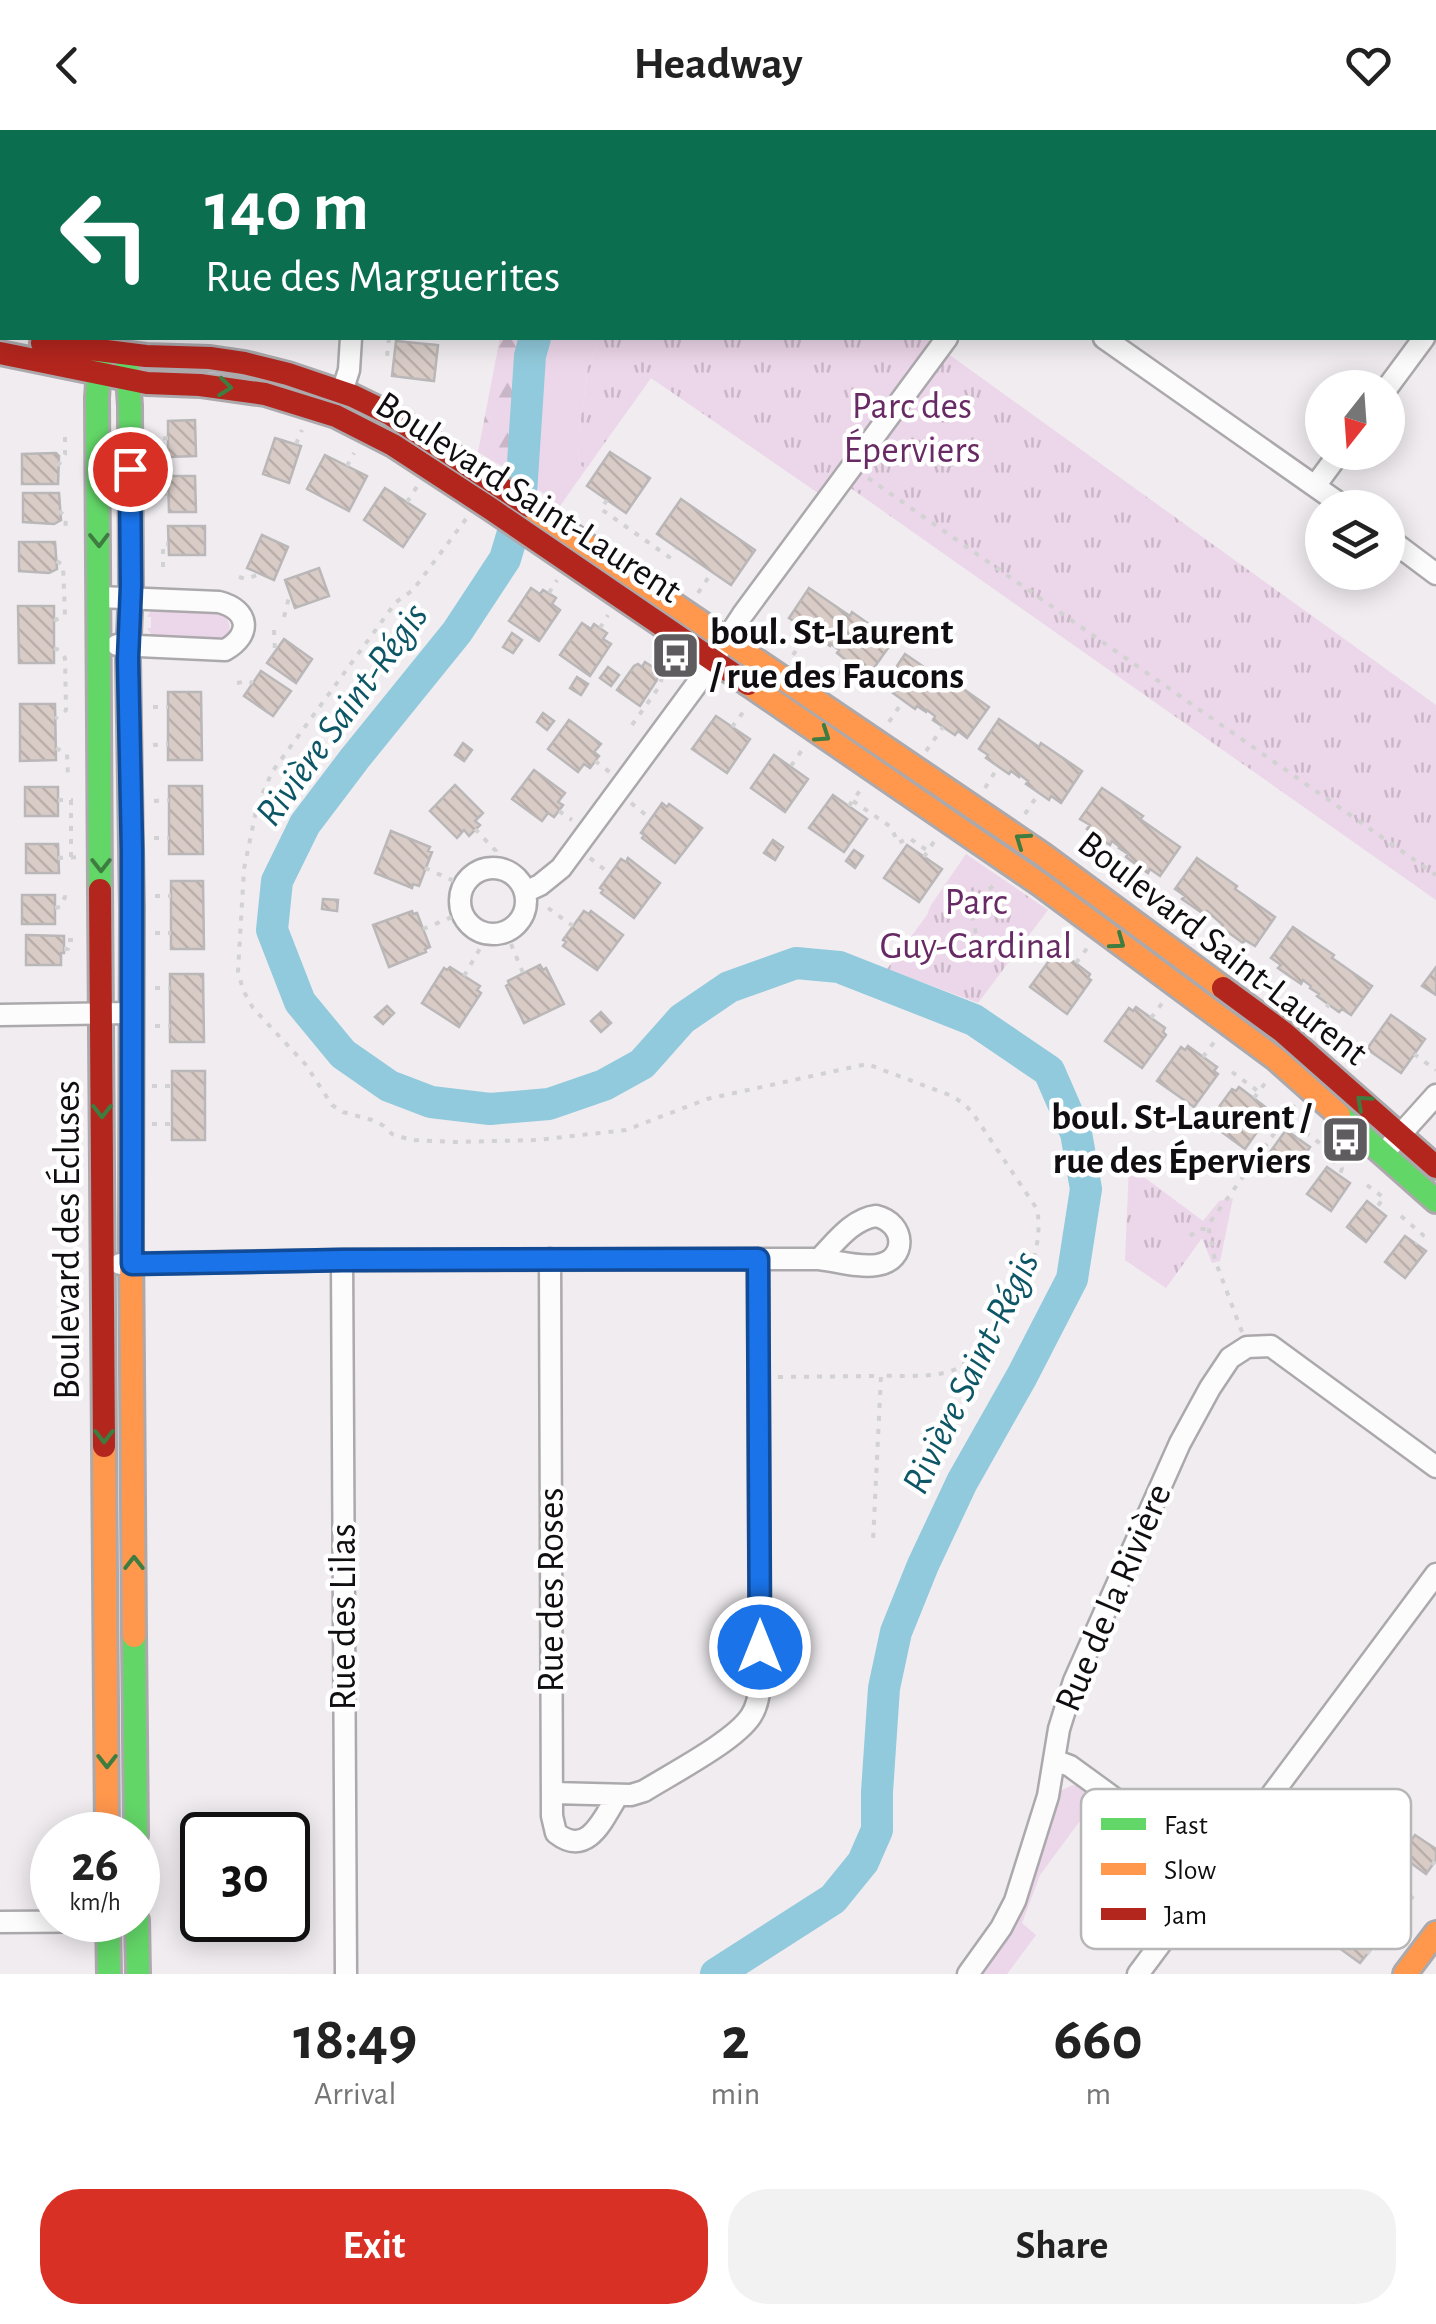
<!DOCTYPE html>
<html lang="en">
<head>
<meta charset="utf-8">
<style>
  :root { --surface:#fff; --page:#f2f2f2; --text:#222; --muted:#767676; --accent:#d93025 }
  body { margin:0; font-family:"Alegreya Sans",sans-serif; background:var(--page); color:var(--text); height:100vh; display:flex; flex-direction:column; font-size:38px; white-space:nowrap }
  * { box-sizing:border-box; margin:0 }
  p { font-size:32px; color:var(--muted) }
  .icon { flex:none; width:55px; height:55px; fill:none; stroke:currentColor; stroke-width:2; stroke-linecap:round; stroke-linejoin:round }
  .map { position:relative; height:1844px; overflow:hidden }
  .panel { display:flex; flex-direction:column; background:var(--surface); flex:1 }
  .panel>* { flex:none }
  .banner { position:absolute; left:0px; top:0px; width:1438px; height:210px; box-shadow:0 5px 25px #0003; background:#0b6e4f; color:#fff; overflow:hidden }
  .needle { width:65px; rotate:197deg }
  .fabs { position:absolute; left:1305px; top:240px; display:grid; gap:20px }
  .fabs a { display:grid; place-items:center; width:100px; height:100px; border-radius:50%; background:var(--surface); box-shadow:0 5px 25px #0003; font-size:50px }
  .speed { position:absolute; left:30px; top:1682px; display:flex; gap:20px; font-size:50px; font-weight:700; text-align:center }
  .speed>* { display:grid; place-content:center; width:130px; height:130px; border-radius:50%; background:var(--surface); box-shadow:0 5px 25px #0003; line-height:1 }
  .speed small { font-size:25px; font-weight:400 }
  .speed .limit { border:5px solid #111; border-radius:15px; background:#fff; color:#111 }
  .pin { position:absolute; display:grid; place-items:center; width:85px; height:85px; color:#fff; margin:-42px; border:5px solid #fff; border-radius:50%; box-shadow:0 2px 10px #0007 }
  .me { position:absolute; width:110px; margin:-55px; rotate:0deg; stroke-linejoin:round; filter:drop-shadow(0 0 8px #0008) }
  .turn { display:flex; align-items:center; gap:35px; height:210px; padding:0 40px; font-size:45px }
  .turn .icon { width:130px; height:130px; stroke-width:2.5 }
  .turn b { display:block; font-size:70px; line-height:85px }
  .eta { display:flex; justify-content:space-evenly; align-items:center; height:170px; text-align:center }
  .eta b { font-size:60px; font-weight:600; line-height:70px }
  .cta { display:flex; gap:20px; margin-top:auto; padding:20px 40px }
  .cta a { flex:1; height:115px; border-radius:40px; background:var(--accent); color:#fff; font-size:40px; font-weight:600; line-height:115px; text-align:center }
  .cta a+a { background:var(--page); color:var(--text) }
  header { display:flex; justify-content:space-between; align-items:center; height:130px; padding:0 40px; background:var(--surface); font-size:45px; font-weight:600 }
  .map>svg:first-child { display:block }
  .grass { fill:#ecd6e9 }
  .forest { fill:url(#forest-firs) }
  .park { fill:url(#park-tufts) }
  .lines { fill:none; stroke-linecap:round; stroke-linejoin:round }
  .river { stroke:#91cadc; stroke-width:32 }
  .building { fill:url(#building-back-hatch); stroke:#bab7b8; stroke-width:2.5 }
  .street-casing { stroke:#aca9ac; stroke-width:25 }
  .fast-casing { stroke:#aca9ac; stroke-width:28 }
  .slow-casing { stroke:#aca9ac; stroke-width:28 }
  .jam-casing { stroke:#aca9ac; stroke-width:28 }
  .path { stroke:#d2d2d2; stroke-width:4; stroke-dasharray:5 8; stroke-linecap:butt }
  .street { stroke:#fdfcfd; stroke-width:20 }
  .fast { stroke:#63d668; stroke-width:22 }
  .slow { stroke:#ff974d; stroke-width:22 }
  .jam { stroke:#b3261e; stroke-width:22 }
  .oneway { stroke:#3e7c40 }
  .route-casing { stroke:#114b97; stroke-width:25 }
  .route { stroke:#1a73e8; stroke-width:18 }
  .labels { text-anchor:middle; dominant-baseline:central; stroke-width:9; stroke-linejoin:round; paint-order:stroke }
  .park-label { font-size:38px; fill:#682a65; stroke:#fff }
  .street-label { font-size:38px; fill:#100e10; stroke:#fff }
  .poi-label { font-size:38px; font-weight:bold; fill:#100e10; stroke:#fff; text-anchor:start }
  .water-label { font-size:40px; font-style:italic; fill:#0c5666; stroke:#fff }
  .key { fill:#fff; stroke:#b7b7b7; stroke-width:2.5 }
  .key-label { font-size:28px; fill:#100e10 }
</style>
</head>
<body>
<header><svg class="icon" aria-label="back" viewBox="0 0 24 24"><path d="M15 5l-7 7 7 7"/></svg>Headway<svg class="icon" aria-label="heart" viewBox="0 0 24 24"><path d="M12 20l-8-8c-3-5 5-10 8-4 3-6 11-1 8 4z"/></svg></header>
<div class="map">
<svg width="1436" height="1844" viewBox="0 0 1436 1844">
  <defs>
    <pattern id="forest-firs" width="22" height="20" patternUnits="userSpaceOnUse" patternTransform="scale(2.5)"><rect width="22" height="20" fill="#ecd6e9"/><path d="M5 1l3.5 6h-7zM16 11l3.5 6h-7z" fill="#c9b6c7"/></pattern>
    <pattern id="park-tufts" width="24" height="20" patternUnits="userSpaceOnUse" patternTransform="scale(2.5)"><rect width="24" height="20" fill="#ecd6e9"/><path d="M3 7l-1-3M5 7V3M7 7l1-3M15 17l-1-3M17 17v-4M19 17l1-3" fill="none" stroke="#c9b6c7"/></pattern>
    <pattern id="building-back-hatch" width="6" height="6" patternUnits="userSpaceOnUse" patternTransform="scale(2.5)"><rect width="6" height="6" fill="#d9ccc7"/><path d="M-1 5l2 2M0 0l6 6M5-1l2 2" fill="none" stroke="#b9aeaa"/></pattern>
  </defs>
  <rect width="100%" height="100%" fill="#f0ecf0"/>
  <path class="grass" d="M551 208H600L588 237 581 288 578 333 586 339 560 376 535 357C535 302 537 261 551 208Z
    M156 479 221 484C233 492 232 503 220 511L157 506 151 504 147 498H151V487H147L151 481Z
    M1073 1655 1080 1657 1096 1669 1040 1745 1022 1793 1036 1805 1007 1844H981L1001 1817 1021 1783 1058 1666 1062 1660Z"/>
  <path class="forest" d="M500 208H520L508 340 478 322Z"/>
  <path class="park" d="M600 208H926L1436 575V770L832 345 818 363 651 248 586 339 578 333 581 288 588 237Z
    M966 724 1048 780 978 873 887 839 927 785 931 775Z
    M1129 1036 1203 1091 1219 1071 1233 1068 1220 1131 1212 1133 1202 1108 1166 1158 1125 1130Z"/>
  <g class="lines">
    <path class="river" d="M623 0V2
      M535 208 530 226 520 379 505 429 457 502 355 628 305 694 277 751 272 800 300 872 343 924 389 956 431 972 490 979 549 974 604 955 642 934 682 889 729 857 796 833 839 837 974 890 1049 941 1076 1003 1086 1059 1072 1149 1022 1246 962 1352 923 1435 896 1502 884 1558 877 1662V1700L863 1732 833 1769 716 1844"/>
  </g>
  <path class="building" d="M396 211 438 215 434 251 392 246Z
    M195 290 196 326 168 327V291Z
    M275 308 301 316 289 353 263 344Z
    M610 322 650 348 626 383 587 356Z
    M56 323 59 326 58 354H22V324Z
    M325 325 367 346 349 381 307 359Z
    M168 346H195L196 382H169Z
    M385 358 425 384 403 417 364 390Z
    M23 363H59L61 390 54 394 23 392Z
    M681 369 755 420 731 455 657 404Z
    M168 396H205V425H169Z
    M262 405 288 417 274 450 247 438Z
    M19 412H55L57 439 49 443 19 441Z
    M319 438 329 466 295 478 285 450Z
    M531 458 540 464 543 460 556 468 552 474 560 480 539 511 509 491Z
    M809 458 850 486 852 482 893 511 871 542 862 535 859 539 847 531 837 523 839 520 831 514 830 516 821 510 819 513 797 497 799 494 789 488Z
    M18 476H54V533H19Z
    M582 493 591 499 594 494 607 503 603 509 611 514 590 546 560 525Z
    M512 503 522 510 513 523 503 517Z
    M284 509 312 529 296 553 267 533Z
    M905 524 946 552 948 548 989 577 967 608 958 601 955 605 933 590 935 586 927 580 926 582 917 576 915 579 893 563 895 561 885 554Z
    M645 532 656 539 653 543 657 546V550L640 576 617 560 634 536 638 534 642 537Z
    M608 537 619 545 611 556 600 548Z
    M261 541 291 561 273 586 244 566Z
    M577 547 588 554 581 565 570 558Z
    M168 562H201L202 630H168Z
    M20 574H55L56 630 20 631Z
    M543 583 554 591 547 600 537 592Z
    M716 586 750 609 727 643 692 619Z
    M999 589 1039 617 1041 613 1082 641 1061 673 1051 666 1049 670 1026 654 1028 651 1020 645 1019 647 1011 641 1009 644 986 628 988 625 979 619Z
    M569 590 601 614 594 622 599 626 590 638 584 634 578 642 548 619Z
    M463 613 472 620 464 631 455 625Z
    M774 625 808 649 785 682 751 658Z
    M534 640 565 663 558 672 563 675 554 687 548 683 542 691 512 669Z
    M455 655 483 683 475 691 480 695 469 706 464 700 457 708 430 681Z
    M169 656H202L203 724H169Z
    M25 657H58V686H25Z
    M1102 658 1143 686 1140 689 1180 717 1160 746 1150 739 1148 743 1126 727 1128 724 1119 718 1120 717 1112 711 1110 715 1099 708 1087 699 1090 695 1080 689Z
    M833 665 867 689 844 722 809 698Z
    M662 673 667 677 669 674 702 698 675 733 642 708 644 705 641 703Z
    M391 701 430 717 428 721 432 722 419 756 413 754 412 758 375 743Z
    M773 710 783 717 775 730 764 723Z
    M26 714H58L59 743H26Z
    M907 715 942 739 919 772 884 748Z
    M854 720 863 726 855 738 846 731Z
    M628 728 660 753 634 788 601 763 603 760 600 758 621 729 626 732Z
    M1197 728 1237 756 1235 759 1275 787 1255 816 1245 810 1243 813 1221 797 1223 795 1207 781 1205 785 1182 769 1185 766 1175 759Z
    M171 751H203L204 819H171Z
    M22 765H55V794H22Z
    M323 769 338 770 337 781 322 779Z
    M412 781 413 784 417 783 430 817 425 819 426 822 389 837 373 795Z
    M584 781 589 784 591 781 623 805 597 840 563 816 566 812 563 810Z
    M1293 797 1334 825 1332 828 1372 856 1351 885 1342 879 1339 882 1317 866 1319 864 1310 858 1311 856 1303 850 1301 854 1278 838 1281 835 1271 828Z
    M26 805 64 806V823H61V835H26Z
    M1061 822 1090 844 1088 848 1091 850 1067 884 1030 857 1054 824 1058 826Z
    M540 835 543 840 546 838 564 874 524 893 506 856 509 854 508 851Z
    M450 837 480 856 477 860 481 863 459 897 422 873 444 838 447 840Z
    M1436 837V865L1422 856Z
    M170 844H203L204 912H170Z
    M387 876 394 883 383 894 375 887Z
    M1136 877 1165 898 1163 902 1166 905 1142 938 1105 911 1129 878 1133 881Z
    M601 882 611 893 601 902 591 891Z
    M1391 885 1425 909 1401 943 1367 919Z
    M1188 916 1217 937 1214 941 1218 944 1194 977 1157 951 1181 917 1185 920Z
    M172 941H205V1010H172Z
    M1239 957 1268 979 1265 983 1269 985 1245 1019 1208 992 1232 959 1236 961Z
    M1286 1000 1310 1017 1292 1042 1268 1025Z
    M1327 1037 1350 1053 1331 1081 1307 1064Z
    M1367 1071 1386 1086 1366 1112 1347 1097Z
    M1405 1106 1426 1121 1405 1148 1385 1132Z
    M1415 1705 1436 1719V1730L1426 1744 1400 1725Z
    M1350 1794 1376 1813 1360 1833 1335 1815Z"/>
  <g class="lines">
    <defs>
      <path id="street" d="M875 0 876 2
        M1172 0 1175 2
        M1435 192 1436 190
        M1104 208 1346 378
        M1387 258 1424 208
        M342 262 349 240 351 208
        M1315 356 1340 322
        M1388 408 1436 444
        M99 467 219 472C250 480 252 505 225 520L117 515
        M460 771a33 33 0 1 1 66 0a33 33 0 1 1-66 0Z
        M525 762 540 755 561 738 699 551 743 484 947 208
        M0 885 131 883
        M1391 1015 1436 965
        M876 1086C906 1093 908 1130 877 1135 859 1138 837 1131 819 1129 835 1113 852 1089 876 1086Z
        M550 1129 552 1686 556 1703C588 1728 603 1689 618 1665
        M342 1130 346 1844
        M120 1134 342 1130 819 1129
        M1054 1630 1070 1636 1214 1741
        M553 1663 631 1665 644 1661C671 1644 735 1611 751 1586 757 1577 759 1566 760 1555L758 1129
        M0 1792 137 1791
        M968 1844 1001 1798 1015 1771 1048 1666 1059 1599 1074 1551 1180 1313 1210 1258 1230 1228 1247 1217 1271 1216 1436 1337
        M1138 1844 1436 1444"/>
      <path id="fast" d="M123 0V2
        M100 224 97 268 100 760
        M127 232 130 276 131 456 128 529 132 778
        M1339 985 1436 1071
        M134 1506 136 1705
        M108 1790 109 1844
        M137 1790 138 1844"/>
      <path id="slow" d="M529 376 1042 724 1223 858
        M748 554 1041 755 1276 929 1339 985
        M132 778 131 1107 134 1506
        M104 1316 107 1705
        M1405 1844 1436 1803"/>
      <path id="jam" d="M102 0V2
        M42 213 146 226 210 228 244 233 288 244 353 266 390 284 529 376
        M0 223 147 253 200 255 265 264 336 286 393 315 491 379 748 554
        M100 760 104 1316
        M1223 858 1283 902 1436 1037"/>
    </defs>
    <use href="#street" class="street-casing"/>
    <use href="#fast" class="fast-casing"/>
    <use href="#slow" class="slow-casing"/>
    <use href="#jam" class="jam-casing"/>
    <path class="path" d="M51 2 52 0
      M980 2 982 0
      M0 29 2 30
      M0 116 2 117
      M389 208 387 227 394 228
      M168 308 159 309 161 363 168 364
      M296 314 302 300
      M58 336 65 324V306
      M347 336 354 323
      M868 348 1436 745
      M607 370 601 379 669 427 676 418
      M407 372 418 355
      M59 381 66 387 65 403
      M466 389 413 460 396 472 272 642 257 676 244 739 238 841 243 860 253 878 306 935 332 975 343 982 372 990 384 996 392 1004 411 1010 454 1012 537 1010 626 1000 707 969 867 934 952 966 964 974 972 982 1037 1079C1044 1115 1026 1158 1005 1187 998 1195 989 1201 983 1209 975 1220 970 1231 958 1238 937 1249 904 1245 881 1246
      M163 437V414H168
      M239 447 246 449 260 444
      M549 463 557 450
      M698 463 712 442
      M284 487 290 463
      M54 491 65 485 63 435 55 430
      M600 498 608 485
      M274 500 275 522
      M54 518 59 520 65 528 66 580 55 589
      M793 525 807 504
      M237 553 248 551 253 553
      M829 555 847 531
      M153 577H168
      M889 592 903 571
      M632 595 659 557 664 542 662 534 654 528
      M732 597 744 581
      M153 615 168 614
      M56 618 67 624 68 646
      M926 621 943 597
      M595 631 611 643
      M791 636 802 620
      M985 658 998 637
      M58 670H73
      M154 671 169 670
      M853 671 891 697 898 713 909 708 928 721
      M631 673 651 689
      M849 676 861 659
      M559 681 572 690
      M1025 684 1039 663
      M475 699 496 721V724
      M154 708H169
      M71 727V670
      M924 727 935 710
      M58 728 79 727
      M590 728 610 744
      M1086 729 1099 708
      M425 738 454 751
      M1124 756 1138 735
      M155 766H171
      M55 778 60 777 65 767 64 759
      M548 778 573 796
      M423 799 452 787
      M1180 799 1194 778
      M155 803H171
      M511 814 523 843
      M974 816C982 798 962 783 977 769 983 763 990 759 996 753
      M64 819H68V810H81
      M1219 826 1233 805
      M1076 833 1088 817
      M464 846 482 815
      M155 858H170
      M1276 867 1291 847
      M1151 888 1163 872
      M155 896H170
      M1311 898 1329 874
      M1414 924 1436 940
      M1203 927 1215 911
      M1232 942 1259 962
      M152 956H172
      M1254 968 1266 952
      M152 994H172
      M1298 1008 1302 1000 1325 1017 1333 1031 1342 1038 1340 1046
      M1367 1055 1384 1068 1376 1078
      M1401 1086 1423 1105 1416 1114
      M1190 1106 1199 1099H1208
      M1242 1202 1215 1130 1208 1095 1295 975
      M778 1247 881 1246 873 1411
      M1432 1735 1436 1730
      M1402 1780 1418 1760
      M1367 1824 1382 1804"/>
    <use href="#street" class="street"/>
    <use href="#fast" class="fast"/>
    <use href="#slow" class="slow"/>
    <use href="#jam" class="jam"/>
  </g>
  <defs><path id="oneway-chevron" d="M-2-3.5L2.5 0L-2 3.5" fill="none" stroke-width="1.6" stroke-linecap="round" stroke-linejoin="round" transform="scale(2.5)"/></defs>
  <g class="oneway">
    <use href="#oneway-chevron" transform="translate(225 257) rotate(6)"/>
    <use href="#oneway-chevron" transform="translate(99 410) rotate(89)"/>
    <use href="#oneway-chevron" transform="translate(823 605) rotate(34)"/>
    <use href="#oneway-chevron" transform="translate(1022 710) rotate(-145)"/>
    <use href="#oneway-chevron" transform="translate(101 735) rotate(90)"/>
    <use href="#oneway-chevron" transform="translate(1118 812) rotate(36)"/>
    <use href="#oneway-chevron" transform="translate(1363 972) rotate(-138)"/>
    <use href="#oneway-chevron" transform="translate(102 981) rotate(90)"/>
    <use href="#oneway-chevron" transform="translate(104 1306) rotate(90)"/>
    <use href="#oneway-chevron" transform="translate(134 1433) rotate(-90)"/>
    <use href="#oneway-chevron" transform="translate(107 1631) rotate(90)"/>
  </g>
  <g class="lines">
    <defs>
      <path id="route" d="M130 339 131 456 128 529 132 721V1134L342 1130 758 1129 760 1517"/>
    </defs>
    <use href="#route" class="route-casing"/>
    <use href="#route" class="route"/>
  </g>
  <defs>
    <symbol id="bus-square" viewBox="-11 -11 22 22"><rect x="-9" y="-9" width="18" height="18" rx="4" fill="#5e5c5e" stroke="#fff"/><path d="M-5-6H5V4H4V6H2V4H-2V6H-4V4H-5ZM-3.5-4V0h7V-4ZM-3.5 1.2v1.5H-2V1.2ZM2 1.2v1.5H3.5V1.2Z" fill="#fff"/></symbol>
  </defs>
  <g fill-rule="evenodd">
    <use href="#bus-square" x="648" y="498" width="55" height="55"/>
    <use href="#bus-square" x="1318" y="982" width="55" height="55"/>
  </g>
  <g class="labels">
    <g class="park-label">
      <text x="912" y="277">Parc des<tspan x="912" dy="44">Éperviers</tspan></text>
      <text x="976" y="773">Parc<tspan x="976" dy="44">Guy-Cardinal</tspan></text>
    </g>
    <g class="street-label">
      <text transform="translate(528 368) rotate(33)">Boulevard Saint-Laurent</text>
      <text transform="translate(1222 819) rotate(38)">Boulevard Saint-Laurent</text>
      <text transform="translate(68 1110) rotate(-90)">Boulevard des Écluses</text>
      <text transform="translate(552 1460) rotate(-90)">Rue des Roses</text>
      <text transform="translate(1114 1468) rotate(-67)">Rue de la Rivière</text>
      <text transform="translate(344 1487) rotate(-90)">Rue des Lilas</text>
    </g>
    <g class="poi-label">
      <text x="710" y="503">boul. St-Laurent<tspan x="710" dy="44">/ rue des Faucons</tspan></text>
      <text x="1311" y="988" text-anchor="end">boul. St-Laurent /<tspan x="1311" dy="44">rue des Éperviers</tspan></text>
    </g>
    <g class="water-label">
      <text transform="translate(342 585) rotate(-54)">Rivière Saint-Régis</text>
      <text transform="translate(971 1243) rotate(-64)">Rivière Saint-Régis</text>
    </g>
  </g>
  <rect x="1081" y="1659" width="330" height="160" rx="15" class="key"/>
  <rect x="1101" y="1688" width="45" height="12" fill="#63d668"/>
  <rect x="1101" y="1733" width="45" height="12" fill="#ff974d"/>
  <rect x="1101" y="1778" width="45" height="12" fill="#b3261e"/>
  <g class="key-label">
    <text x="1164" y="1704">Fast</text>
    <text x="1164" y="1749">Slow</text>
    <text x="1164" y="1794">Jam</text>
  </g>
</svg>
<div class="fabs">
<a><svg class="needle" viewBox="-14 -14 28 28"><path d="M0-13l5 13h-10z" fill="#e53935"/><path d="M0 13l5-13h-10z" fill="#767676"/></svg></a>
<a><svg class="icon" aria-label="layers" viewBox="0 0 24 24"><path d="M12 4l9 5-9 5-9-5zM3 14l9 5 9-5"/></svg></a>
</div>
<div class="speed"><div>26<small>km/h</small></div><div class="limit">30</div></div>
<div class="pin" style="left:130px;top:339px;background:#d93025"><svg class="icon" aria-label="arrive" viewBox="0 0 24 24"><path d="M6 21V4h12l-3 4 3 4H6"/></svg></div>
<svg class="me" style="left:760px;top:1517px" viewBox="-20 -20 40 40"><circle r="17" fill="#1a73e8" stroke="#fff" stroke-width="3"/><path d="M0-11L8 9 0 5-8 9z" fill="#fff"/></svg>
<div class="banner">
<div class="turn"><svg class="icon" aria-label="left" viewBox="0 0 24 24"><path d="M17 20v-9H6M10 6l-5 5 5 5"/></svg><div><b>140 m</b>Rue des Marguerites</div></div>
</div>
</div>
<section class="panel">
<div class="eta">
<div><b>18:49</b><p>Arrival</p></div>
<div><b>2</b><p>min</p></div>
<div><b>660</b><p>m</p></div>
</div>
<div class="cta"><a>Exit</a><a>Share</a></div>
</section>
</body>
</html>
